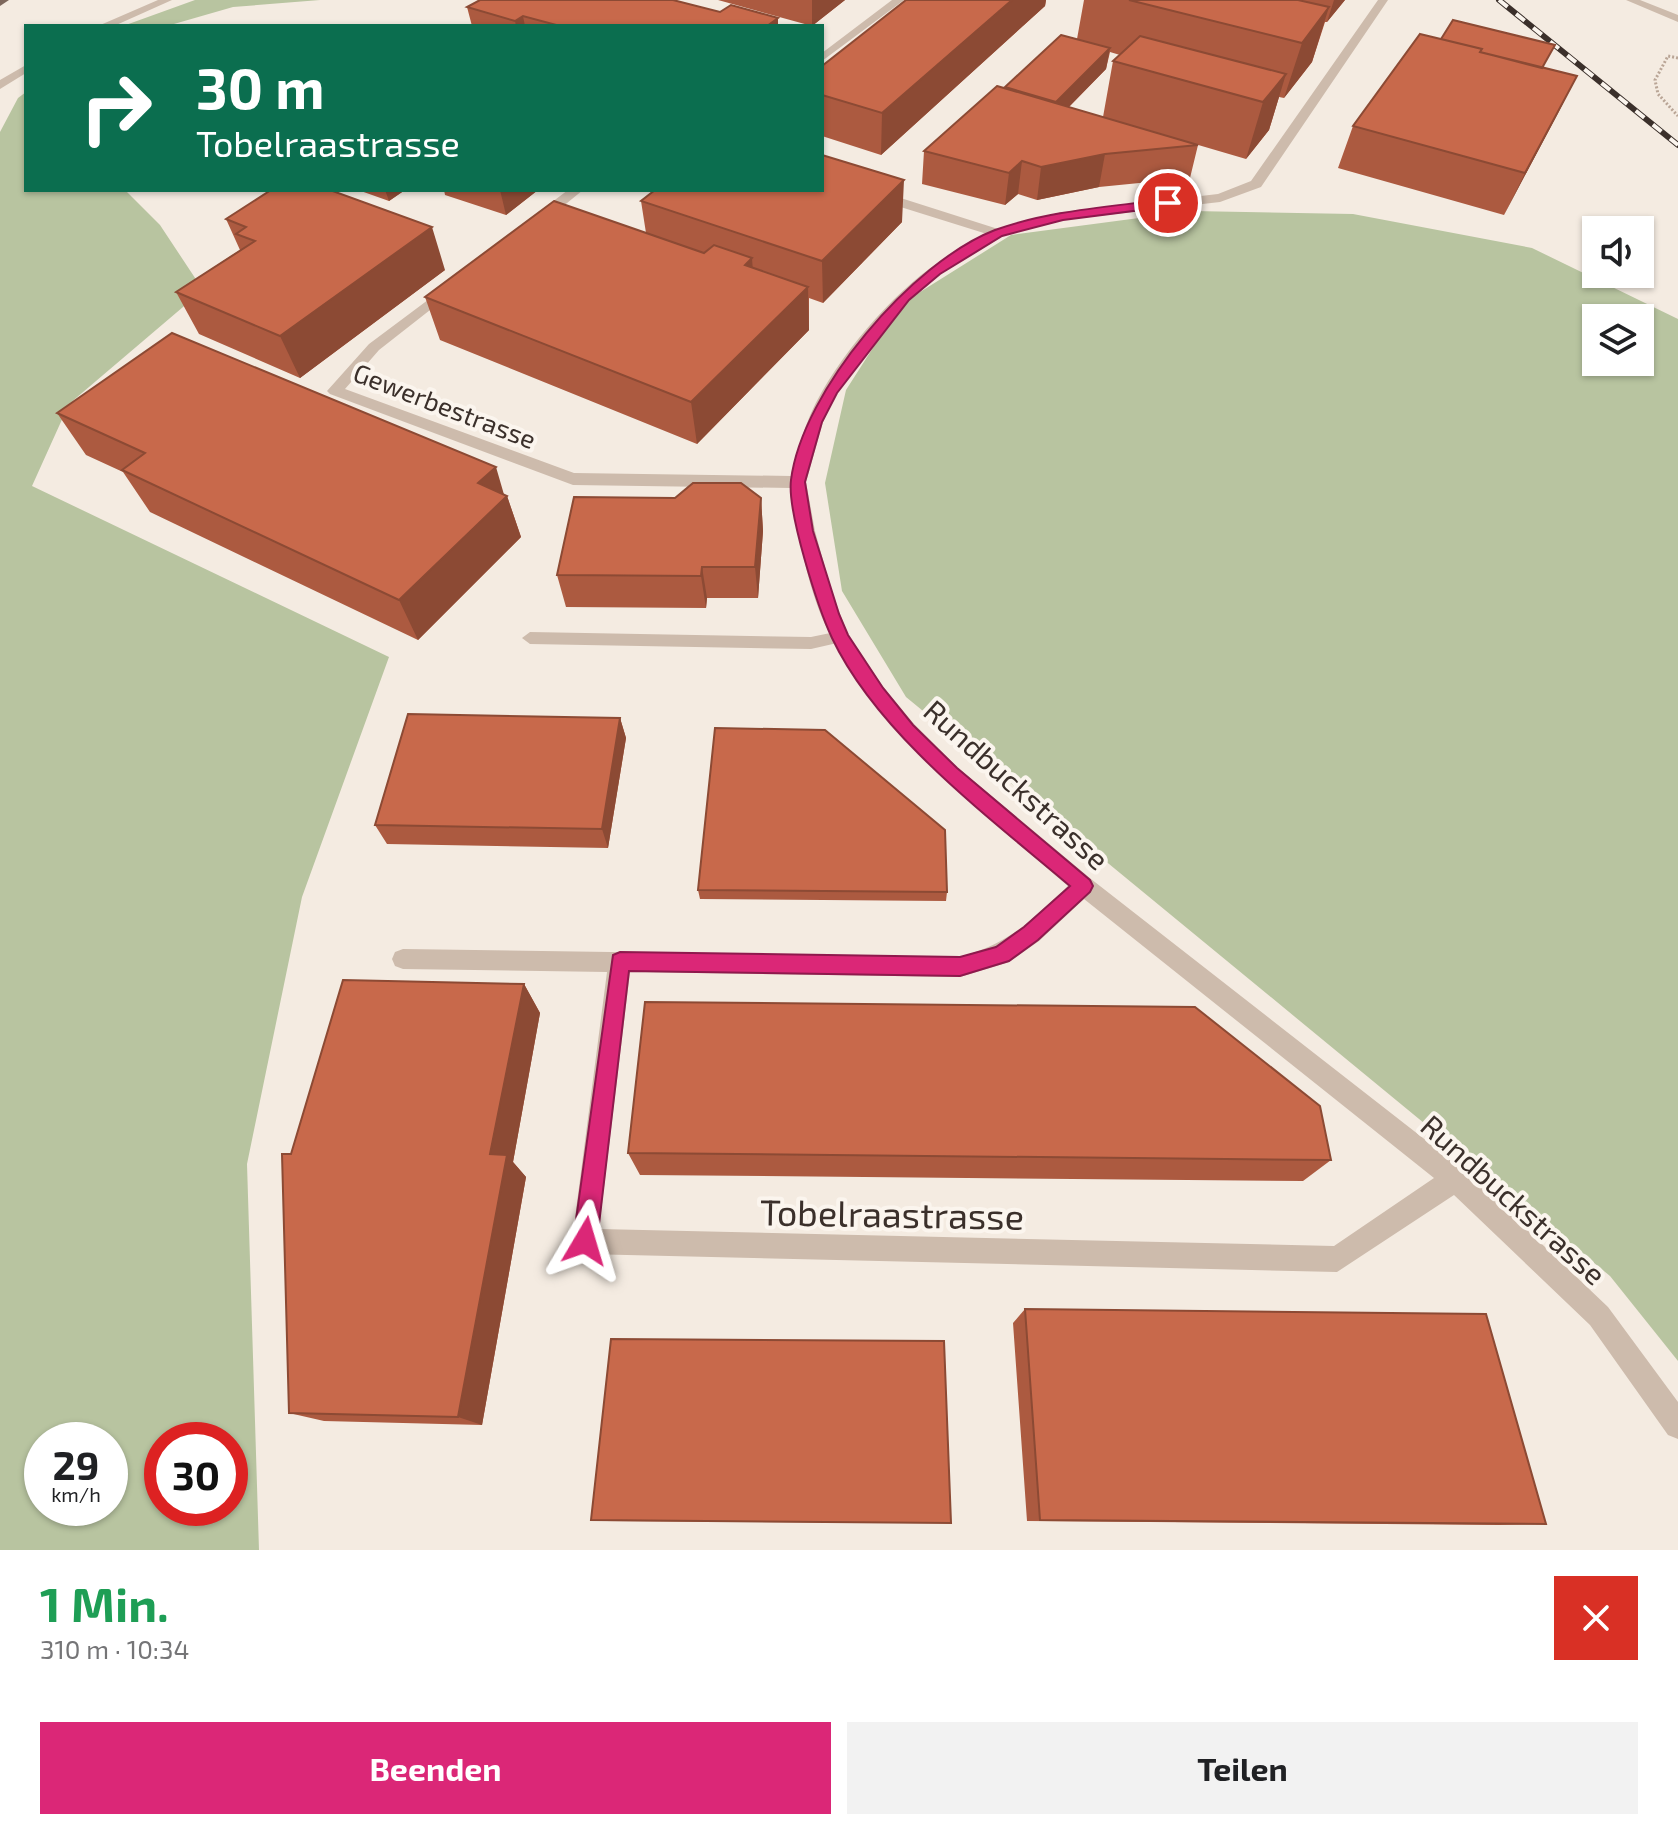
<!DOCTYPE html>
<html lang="de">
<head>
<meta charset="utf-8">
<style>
  :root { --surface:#fff; --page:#f2f2f2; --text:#202124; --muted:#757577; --accent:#db2777 }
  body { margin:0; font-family:"Exo 2",sans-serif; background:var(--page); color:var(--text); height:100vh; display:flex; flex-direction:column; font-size:30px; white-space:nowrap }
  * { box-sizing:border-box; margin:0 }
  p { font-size:26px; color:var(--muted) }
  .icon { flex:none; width:44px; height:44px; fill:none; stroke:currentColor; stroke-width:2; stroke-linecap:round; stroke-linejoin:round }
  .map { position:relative; height:1550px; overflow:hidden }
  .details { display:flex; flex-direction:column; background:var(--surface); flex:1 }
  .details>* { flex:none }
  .banner { position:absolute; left:24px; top:24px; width:800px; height:168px; border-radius:0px; box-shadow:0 2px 6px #0004; background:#0b6e4f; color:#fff; overflow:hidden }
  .buttons { position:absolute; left:1582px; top:216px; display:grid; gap:16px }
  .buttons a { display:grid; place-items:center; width:72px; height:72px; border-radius:0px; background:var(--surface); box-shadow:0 2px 6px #0004; font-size:40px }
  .speed { position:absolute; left:24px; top:1422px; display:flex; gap:16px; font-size:40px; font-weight:700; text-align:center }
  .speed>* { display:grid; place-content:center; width:104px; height:104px; border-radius:50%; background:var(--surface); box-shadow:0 2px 6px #0004; line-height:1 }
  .speed small { font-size:20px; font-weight:400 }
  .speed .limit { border:12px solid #d22; background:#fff; color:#111 }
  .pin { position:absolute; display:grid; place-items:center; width:68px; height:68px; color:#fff; margin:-34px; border:4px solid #fff; border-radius:50%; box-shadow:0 2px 8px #0007 }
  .me { position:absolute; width:88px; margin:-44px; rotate:7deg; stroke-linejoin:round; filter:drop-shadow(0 0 6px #0008) }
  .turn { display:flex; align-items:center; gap:28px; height:168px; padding:0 40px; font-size:36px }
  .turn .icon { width:104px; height:104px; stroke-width:2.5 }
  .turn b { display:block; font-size:56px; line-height:68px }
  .round { display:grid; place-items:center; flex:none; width:84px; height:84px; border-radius:0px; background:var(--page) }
  .overview { display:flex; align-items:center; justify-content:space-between; height:136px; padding:0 40px }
  h1 { font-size:48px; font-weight:700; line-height:60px; color:#1e9e55 }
  .action { display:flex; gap:16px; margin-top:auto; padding:16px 40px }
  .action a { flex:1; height:92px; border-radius:0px; background:var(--accent); color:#fff; font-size:32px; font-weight:700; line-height:92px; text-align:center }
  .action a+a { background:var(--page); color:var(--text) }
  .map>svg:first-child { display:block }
  .green { fill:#b8c4a0; fill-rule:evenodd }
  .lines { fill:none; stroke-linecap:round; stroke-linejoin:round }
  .path { stroke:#b9a596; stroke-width:3; stroke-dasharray:2 2; stroke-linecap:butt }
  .service { fill:#cdbbac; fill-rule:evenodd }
  .minor { fill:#cdbbac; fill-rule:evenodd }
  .tertiary { fill:#cdbbac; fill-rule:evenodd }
  .primary { fill:#7d675c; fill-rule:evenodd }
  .rail-casing { stroke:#3b302b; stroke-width:6 }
  .rail { stroke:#fbf5ee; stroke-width:4; stroke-dasharray:11; stroke-linecap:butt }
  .wall { fill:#ac5a40 }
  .shaded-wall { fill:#8c4a34 }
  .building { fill:#c8694b; stroke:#8c4a34; stroke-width:2 }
  .route { fill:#db2777; stroke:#8e194d; stroke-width:2 }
  .labels { text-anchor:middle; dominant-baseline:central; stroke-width:8; stroke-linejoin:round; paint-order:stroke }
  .far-street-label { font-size:26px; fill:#3b302b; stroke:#fbf5ee }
  .street-label { font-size:30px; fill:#3b302b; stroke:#fbf5ee }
  .near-street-label { font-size:36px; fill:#3b302b; stroke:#fbf5ee }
</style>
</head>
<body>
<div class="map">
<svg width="1678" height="1550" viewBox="0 0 1678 1550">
  <rect width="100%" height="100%" fill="#f4ebe1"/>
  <path class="green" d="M195 0H320L233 7 167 26H123Z
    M26 92V190H125L160 225 203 290 69 404 32 486 389 657 302 897 247 1164 259 1550H0V132L18 98ZM42 1440H110V1508H42ZM162 1440H230V1508H162Z
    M1192 211 1353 214 1532 248 1678 319V1361L1610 1276 906 697 842 591 825 483 846 390 901 304 1011 235ZM1596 318H1640V362H1596Z"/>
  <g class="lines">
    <path class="path" d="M1678 58 1668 56 1655 80 1658 94 1678 116"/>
    <path class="service" d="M840 631 846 633 848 637 846 641 811 649 530 644 522 638 530 632 811 637Z"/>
    <path class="minor" d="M892 0H904L822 61V53Z
      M1378 0H1388L1261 187 1220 202 1063 220 1003 236 940 274 909 300 859 360 837 392 823 422 806 482 815 531 831 590 848 635 884 688 914 724 957 767 1091 879 1464 1170 1608 1307 1678 1402V1439L1668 1435 1590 1325 1454 1195 1337 1272 585 1254 576 1250 572 1241 607 972 403 969 395 966 392 959 395 952 403 949 960 957C1012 942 1029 922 1068 886 982 812 888 742 833 640 808 595 799 538 791 488L573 485 330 394 327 391 369 344 448 285 453 286V292L379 350 345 389 574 473 791 476C797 459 800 440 807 423 827 370 884 302 929 269 947 256 968 245 987 234L875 199V193H885L998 229 1062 212 1218 194 1251 181ZM1084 899 1434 1178 1334 1246 599 1229 630 972 960 977 1009 962 1039 941Z
      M1626 0H1640L1678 15V22Z
      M568 190H583L545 221H535V215Z"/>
    <path class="tertiary" d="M158 0H172L114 26H98Z
      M26 65V73L0 89V80Z"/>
    <path class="primary" d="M0 0H9L0 6Z"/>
    <defs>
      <path id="rail" d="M1499 0 1678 145"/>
    </defs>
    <use href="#rail" class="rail-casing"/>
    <use href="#rail" class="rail"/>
  </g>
  <path class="wall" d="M718 0H845L812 26Z
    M906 0H1046L1045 6 881 155 822 136V66Z
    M1084 0H1345L1327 22H1325L1312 62 1284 98 1279 97 1269 130 1246 159 1103 117 1113 61 1120 55 1110 52 1106 69 1069 107 1198 145 1190 178 1099 187 1037 200 1018 194 1005 205 922 184 924 151 1005 87 1077 39Z
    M467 7 720 12 778 18V26H472Z
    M1544 68 1577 76 1504 215 1338 168 1353 126Z
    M358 190H405L389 201Z
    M444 190H538L506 215 445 195Z
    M641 201 902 222 823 303 809 298V330L697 444 440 340 425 297 646 233Z
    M226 219 445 270 300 378 199 334 176 292 240 250Z
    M57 413 504 495 507 496 521 537 418 640 150 512 123 472 86 455Z
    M675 498H761L763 531 758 598H707L706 608 566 607 557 575Z
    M620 718 626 738 608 848 387 844 375 825Z
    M698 890 947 892 946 901 700 899Z
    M524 984 540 1013 513 1162 526 1177 482 1425 324 1421 289 1413 291 1154Z
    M628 1153 1331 1160 1303 1181 640 1175Z
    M1025 1309 1546 1524 1499 1525 1027 1521 1013 1323Z
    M591 1520 951 1523 604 1521Z"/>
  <path class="shaded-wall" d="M812 0H845L812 26Z
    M1012 0H1046L1045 6 881 155 882 113Z
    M1334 0H1345L1327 22Z
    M1329 7 1312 62 1284 98 1302 43Z
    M523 16 525 26H516L515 21Z
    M778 18V26H767Z
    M1110 48 1106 69 1052 124 1056 102Z
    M1286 74 1269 130 1246 159 1263 102Z
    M1577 76 1556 117 1504 215 1525 173Z
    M1105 154 1099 187 1037 200 1041 167Z
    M1022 161 1018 194 1005 205 1009 173Z
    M904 180 902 222 823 303 822 261Z
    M385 190H405L389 201Z
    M500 190H538L506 215Z
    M432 227 445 270 300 378 280 336Z
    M752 258 755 301 745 265Z
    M808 287 809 330 697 444 691 402Z
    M496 467 505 498 507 496 521 537 418 640 399 600 478 483Z
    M761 498 763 531 758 598 755 567Z
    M702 567 707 598 706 608 701 576Z
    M620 718 626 738 608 848 602 829Z
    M524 984 540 1013 513 1162 526 1177 482 1425 458 1417 490 1154Z"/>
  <path class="building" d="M480 0H673L720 12 731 5 778 18 767 26H560L523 16 515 21 467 7Z
    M906 0H1012L882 113 822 95V66Z
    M1129 0H1298L1329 7 1302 43Z
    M1453 20 1555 45 1542 68 1480 52 1482 49 1441 39Z
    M1420 34 1482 49 1480 52 1577 76 1525 173 1353 126Z
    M1061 35 1110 48 1056 102 1005 87Z
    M1140 36 1286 74 1263 102 1113 61Z
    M997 86 1198 145 1105 154 1041 167 1022 161 1009 173 924 151Z
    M822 155 904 180 822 261 641 201 655 190H822Z
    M271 190H330L432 227 280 336 176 292 255 241 236 234 246 227 226 219Z
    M554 201 704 253 714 245 752 258 745 265 808 287 691 402 425 297Z
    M172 333 496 467 478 483 507 496 399 600 122 470 145 453 57 413Z
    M693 483H741L761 498 755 567H702L701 576 557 575 574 497 675 498Z
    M408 714 620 718 602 829 375 825Z
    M715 728 825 730 945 830 947 892 698 890Z
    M343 980 524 984 490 1154 507 1155 458 1417 289 1413 282 1154H291Z
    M645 1002 1195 1007 1320 1106 1331 1160 628 1153Z
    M1025 1309 1486 1314 1546 1524 1040 1520Z
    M611 1339 944 1341 951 1523 591 1520Z"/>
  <path class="route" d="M1168 199 1172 200V206L1063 220 1002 236 940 274 909 300 837 393 822 422 805 482 813 531 839 614 848 635 883 688 913 725 957 768 1090 880 1093 886 1090 892 1038 940 1009 961 960 976 629 971 597 1241 593 1250 585 1253 577 1250 573 1241 613 955 620 952 960 957 996 947 1024 927 1070 886C989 817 878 735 832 638 818 608 787 512 791 480 802 391 912 262 995 230 1050 210 1111 207 1168 199Z"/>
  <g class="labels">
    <g class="far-street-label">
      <text transform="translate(445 405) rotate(21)">Gewerbestrasse</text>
    </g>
    <g class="street-label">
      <text transform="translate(1017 784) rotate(42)">Rundbuckstrasse</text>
      <text transform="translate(1514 1199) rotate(42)">Rundbuckstrasse</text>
    </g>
    <g class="near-street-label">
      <text transform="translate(892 1213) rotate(1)">Tobelraastrasse</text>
    </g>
  </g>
</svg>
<div class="buttons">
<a><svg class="icon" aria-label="sound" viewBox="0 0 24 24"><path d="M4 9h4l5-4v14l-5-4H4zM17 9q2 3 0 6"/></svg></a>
<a><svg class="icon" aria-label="layers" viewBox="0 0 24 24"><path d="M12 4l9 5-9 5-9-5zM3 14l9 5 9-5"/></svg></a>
</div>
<div class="speed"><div>29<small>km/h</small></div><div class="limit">30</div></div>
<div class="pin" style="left:1168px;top:203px;background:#d93025"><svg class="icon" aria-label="arrive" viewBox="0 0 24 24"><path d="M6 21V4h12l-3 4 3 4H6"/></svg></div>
<svg class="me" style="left:585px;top:1241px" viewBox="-20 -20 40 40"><path d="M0-17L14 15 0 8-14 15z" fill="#db2777" stroke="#fff" stroke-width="4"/></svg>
<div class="banner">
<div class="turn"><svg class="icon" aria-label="right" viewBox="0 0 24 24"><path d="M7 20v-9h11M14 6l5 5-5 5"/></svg><div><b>30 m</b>Tobelraastrasse</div></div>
</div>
</div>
<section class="details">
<div class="overview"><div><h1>1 Min.</h1><p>310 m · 10:34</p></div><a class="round" style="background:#d93025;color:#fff"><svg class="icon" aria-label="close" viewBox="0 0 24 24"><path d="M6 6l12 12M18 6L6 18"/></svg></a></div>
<div class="action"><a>Beenden</a><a>Teilen</a></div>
</section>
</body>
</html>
